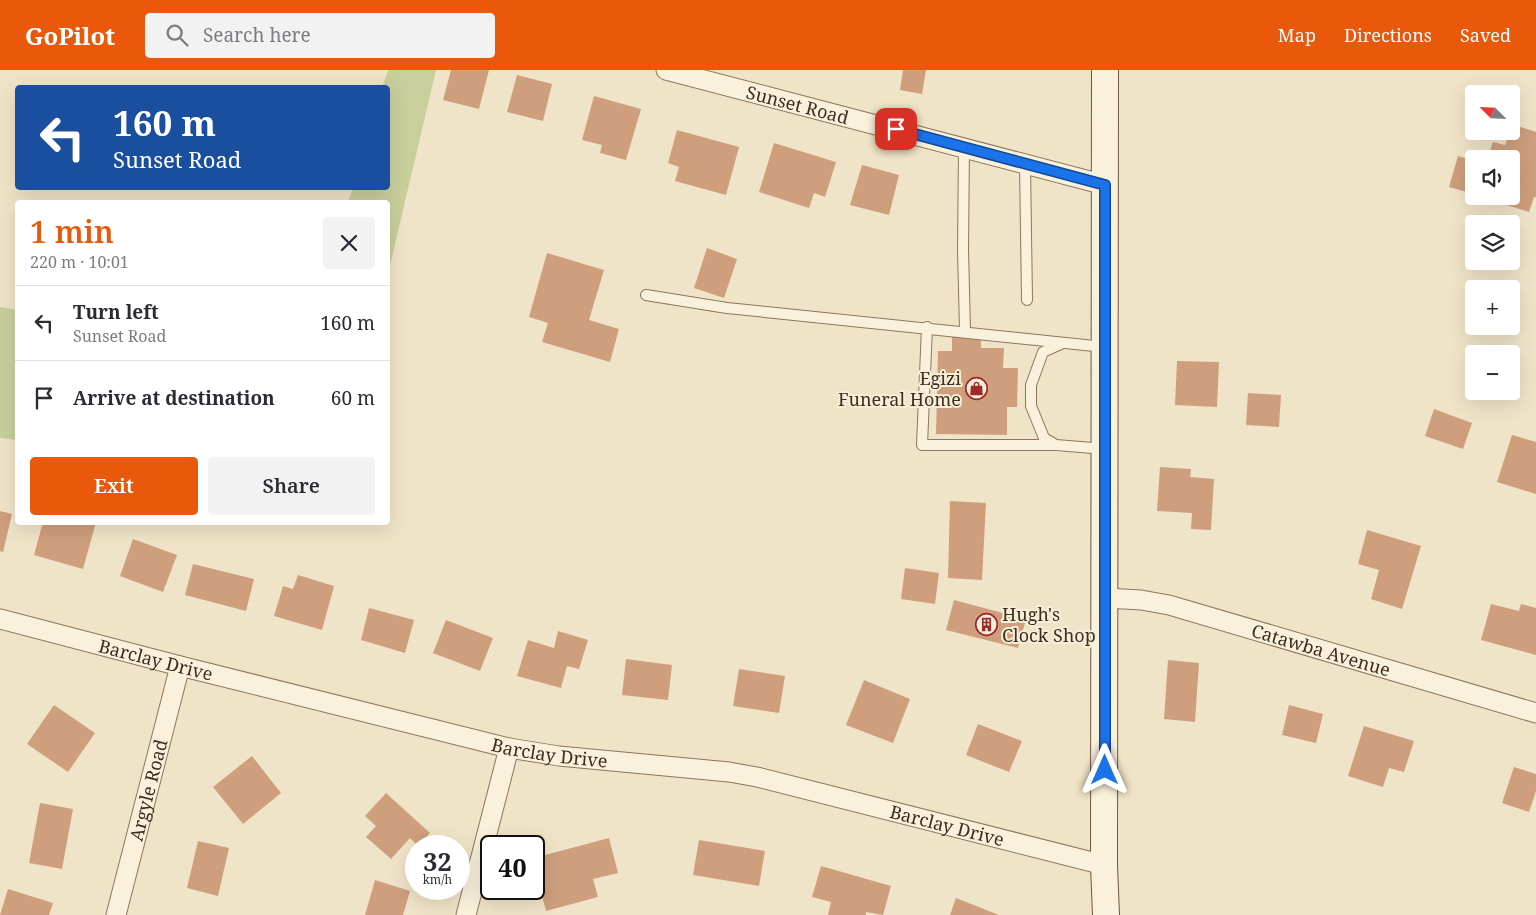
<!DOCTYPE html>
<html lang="en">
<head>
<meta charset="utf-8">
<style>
  :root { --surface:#fff; --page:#f2f2f3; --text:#2b2b33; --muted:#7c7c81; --line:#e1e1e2; --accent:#ea580c }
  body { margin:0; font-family:"Noto Serif",serif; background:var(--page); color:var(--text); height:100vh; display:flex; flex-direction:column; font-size:19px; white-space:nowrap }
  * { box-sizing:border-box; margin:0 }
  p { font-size:16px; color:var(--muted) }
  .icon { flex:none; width:28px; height:28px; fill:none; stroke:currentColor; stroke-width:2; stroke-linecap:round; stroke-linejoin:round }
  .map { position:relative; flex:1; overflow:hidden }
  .sheet { position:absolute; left:15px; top:130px; width:375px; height:325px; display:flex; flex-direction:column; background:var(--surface); border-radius:5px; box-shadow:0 5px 20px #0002 }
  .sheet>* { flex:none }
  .banner { position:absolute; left:15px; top:15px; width:375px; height:105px; border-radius:5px; box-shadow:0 5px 20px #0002; background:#1a4fa0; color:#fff; overflow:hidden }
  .needle { width:32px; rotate:294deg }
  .fabs { position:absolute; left:1465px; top:15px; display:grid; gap:10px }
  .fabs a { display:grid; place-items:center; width:55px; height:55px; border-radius:5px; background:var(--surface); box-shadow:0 5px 20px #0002; font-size:25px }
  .speed { position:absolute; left:405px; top:765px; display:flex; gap:10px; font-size:25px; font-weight:700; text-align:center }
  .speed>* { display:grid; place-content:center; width:65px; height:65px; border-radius:50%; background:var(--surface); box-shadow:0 5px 20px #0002; line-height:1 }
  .speed small { font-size:12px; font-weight:400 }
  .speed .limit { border:2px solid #111; border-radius:8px; background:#fff; color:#111 }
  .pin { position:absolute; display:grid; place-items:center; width:42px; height:42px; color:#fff; margin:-21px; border-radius:10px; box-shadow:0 2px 8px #0006 }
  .me { position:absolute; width:55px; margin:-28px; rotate:0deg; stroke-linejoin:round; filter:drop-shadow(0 0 4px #0008) }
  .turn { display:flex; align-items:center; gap:18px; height:105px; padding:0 15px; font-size:22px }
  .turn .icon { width:65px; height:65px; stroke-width:2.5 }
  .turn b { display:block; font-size:35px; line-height:42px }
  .round { display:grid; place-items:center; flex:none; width:52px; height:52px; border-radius:5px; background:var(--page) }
  .headline { display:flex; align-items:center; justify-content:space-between; height:85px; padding:0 15px }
  h1 { font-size:30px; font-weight:600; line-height:38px; color:var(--accent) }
  .cta { display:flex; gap:10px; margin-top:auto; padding:10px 15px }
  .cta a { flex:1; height:58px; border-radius:5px; background:var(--accent); color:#fff; font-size:20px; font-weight:600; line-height:58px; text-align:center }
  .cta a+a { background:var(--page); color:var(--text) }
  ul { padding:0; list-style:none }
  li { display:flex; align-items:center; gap:15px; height:75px; padding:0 15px; border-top:1px solid var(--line) }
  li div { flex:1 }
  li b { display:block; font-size:19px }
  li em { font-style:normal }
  header { display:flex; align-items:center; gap:30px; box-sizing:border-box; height:70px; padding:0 25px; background:var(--accent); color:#fff }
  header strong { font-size:24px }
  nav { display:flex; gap:28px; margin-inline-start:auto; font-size:18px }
  .search { width:350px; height:45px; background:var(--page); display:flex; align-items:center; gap:12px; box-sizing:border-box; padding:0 18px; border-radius:5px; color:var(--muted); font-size:19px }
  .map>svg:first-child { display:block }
  .green { fill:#c9cf9b }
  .building { fill:#cf9f7d }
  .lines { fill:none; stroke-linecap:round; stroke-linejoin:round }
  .lane-casing { stroke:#8d765c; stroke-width:12 }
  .street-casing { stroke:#8d765c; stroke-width:21 }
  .secondary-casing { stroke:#6f573f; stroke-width:28 }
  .lane { stroke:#faf1dc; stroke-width:10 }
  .street { stroke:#faf1dc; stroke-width:19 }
  .secondary { stroke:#faf1dc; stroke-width:26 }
  .route-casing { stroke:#114b97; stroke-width:12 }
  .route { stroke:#1a73e8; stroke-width:9 }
  .labels { text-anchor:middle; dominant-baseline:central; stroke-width:4; stroke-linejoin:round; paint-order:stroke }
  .street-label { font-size:18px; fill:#3d2e20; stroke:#f7eed8 }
  .poi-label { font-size:18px; fill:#3d2e20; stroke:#f7eed8; text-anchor:end }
</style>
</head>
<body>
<header>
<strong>GoPilot</strong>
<div class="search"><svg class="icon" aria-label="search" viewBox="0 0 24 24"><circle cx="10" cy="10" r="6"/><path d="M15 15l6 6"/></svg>Search here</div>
<nav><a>Map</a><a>Directions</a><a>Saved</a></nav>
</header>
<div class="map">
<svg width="1536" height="845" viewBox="0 0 1536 845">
  <rect width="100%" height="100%" fill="#f0e4c8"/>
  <path class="green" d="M388 0H436L388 204V132H348L353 118H388V18L382 17Z
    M0 237 17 240V370L0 368Z"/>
  <path class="building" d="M451 0H489L479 39 443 30Z
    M903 0H926L922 24 900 20Z
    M517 5 552 14 543 51 507 42Z
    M594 26 641 39 626 90 600 83 602 75 582 70Z
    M1512 54 1536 62V127H1534L1529 142 1481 127 1511 126V89H1487L1493 72 1505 75 1510 61H1511Z
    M677 60 739 77 726 125 675 111 679 97 668 93Z
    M774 73 836 92 825 127 814 123 809 138 759 122Z
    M1458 86 1474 91V124L1449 117Z
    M862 95 899 105 889 145 850 135Z
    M707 178 737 189 724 228 694 218Z
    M547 183 604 200 589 250 619 259 610 292 542 272 548 253 529 247Z
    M952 266H981V278H1004L1003 298H1018L1017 337H1007V365L936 364 938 281H952Z
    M1177 291 1219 292 1217 337 1175 335Z
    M1248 323 1281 325 1279 357 1246 355Z
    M1434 339 1472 353 1463 379 1425 366Z
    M1512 365 1536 372V424L1497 412Z
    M1160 397 1191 399 1190 407 1214 409 1211 460 1191 459 1192 443 1157 441Z
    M950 431 986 433 982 510 948 508Z
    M0 441 12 444 3 482 0 481Z
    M43 452H96L83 499 34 485Z
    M1367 460 1421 476 1402 539 1371 529 1379 500 1358 494Z
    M133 469 177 485 163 522 120 506Z
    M193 494 254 509 246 541 185 525Z
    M905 498 939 503 935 534 901 529Z
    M298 505 334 516 322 560 274 546 283 516 293 519Z
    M954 530 1026 549 1018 578 946 560Z
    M1491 534 1519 541 1521 534 1536 538V585L1481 570Z
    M369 538 414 550 405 583 361 570Z
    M446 550 493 568 480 601 433 583Z
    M558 561 588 570 579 599 567 596 561 618 517 606 528 570 554 578Z
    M626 589 672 595 668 630 622 625Z
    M1168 590 1199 593 1195 652 1164 649Z
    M739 599 785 606 779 643 733 636Z
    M864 610 910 629 893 673 846 655Z
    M54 635 95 663 68 702 27 674Z
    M1289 635 1323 644 1316 673 1282 665Z
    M978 654 1022 671 1009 702 966 685Z
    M1364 656 1414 671 1404 702 1389 698 1383 717 1348 706Z
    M252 686 281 723 243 754 213 717Z
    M1514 697 1536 704V721L1529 742 1502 733Z
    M386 723 430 763 418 776 410 768 391 789 366 767 376 756 365 746Z
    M40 733 73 739 62 799 29 793Z
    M609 768 618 803 593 809 598 827 546 841 534 796V788Z
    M699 770 765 781 759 816 693 805Z
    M198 771 229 778 218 826 187 818Z
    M821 796 891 816 883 845 866 842V845H828L831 832 812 827Z
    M375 810 410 821 403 845H365Z
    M8 819 53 833 49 845H0Z
    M956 828 999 845H950Z"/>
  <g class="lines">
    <defs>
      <path id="lane" d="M964 78 963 179 965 261
        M1025 94 1027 230
        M646 225 727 238 1104 277
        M927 257 922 375H1056L1105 379
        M1056 375 1044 368 1031 336V315L1043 282 1063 273"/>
      <g id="street">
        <path id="s1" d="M666 0 1105 115"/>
        <path id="s2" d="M1106 528 1141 530 1169 535 1536 643"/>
        <path id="s3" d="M0 549 180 596 509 678 559 686 729 702 757 707 1104 795"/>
        <path id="s4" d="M116 845 180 596"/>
        <path d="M466 845 509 678"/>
      </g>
      <path id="secondary" d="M1105 0 1104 795 1106 845"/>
    </defs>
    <use href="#lane" class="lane-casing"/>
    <use href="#street" class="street-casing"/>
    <use href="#secondary" class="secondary-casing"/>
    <use href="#lane" class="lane"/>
    <use href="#street" class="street"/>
    <use href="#secondary" class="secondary"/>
  </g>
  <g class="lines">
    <defs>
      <path id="route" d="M896 59 1105 115V700"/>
    </defs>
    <use href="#route" class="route-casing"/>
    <use href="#route" class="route"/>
  </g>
  <defs>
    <symbol id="shop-ring" viewBox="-11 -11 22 22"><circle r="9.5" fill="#f7eed8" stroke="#9e2a2b" stroke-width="1.5"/><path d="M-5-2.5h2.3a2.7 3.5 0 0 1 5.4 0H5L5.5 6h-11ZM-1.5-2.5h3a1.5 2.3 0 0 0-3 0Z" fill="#9e2a2b"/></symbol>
    <symbol id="building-ring" viewBox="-11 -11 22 22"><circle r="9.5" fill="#f7eed8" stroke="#9e2a2b" stroke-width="1.5"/><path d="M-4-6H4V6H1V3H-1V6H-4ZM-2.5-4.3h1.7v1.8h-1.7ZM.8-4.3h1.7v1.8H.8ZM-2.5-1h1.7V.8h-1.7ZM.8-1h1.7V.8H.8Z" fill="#9e2a2b"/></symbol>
  </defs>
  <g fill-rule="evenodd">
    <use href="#shop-ring" x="964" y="306" width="25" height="25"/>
    <use href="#building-ring" x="974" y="542" width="25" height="25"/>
  </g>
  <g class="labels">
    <g class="street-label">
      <text stroke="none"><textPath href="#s1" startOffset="136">Sunset Road</textPath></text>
      <text stroke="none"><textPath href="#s2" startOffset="222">Catawba Avenue</textPath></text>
      <text stroke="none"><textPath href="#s3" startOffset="161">Barclay Drive</textPath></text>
      <text stroke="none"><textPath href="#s3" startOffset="566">Barclay Drive</textPath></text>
      <text stroke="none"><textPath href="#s4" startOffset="129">Argyle Road</textPath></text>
      <text stroke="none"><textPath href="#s3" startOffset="971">Barclay Drive</textPath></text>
    </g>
    <g class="poi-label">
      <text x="961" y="308">Egizi<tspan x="961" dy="21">Funeral Home</tspan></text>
      <text x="1002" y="544" text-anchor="start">Hugh's<tspan x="1002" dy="21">Clock Shop</tspan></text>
    </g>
  </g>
</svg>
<div class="fabs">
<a><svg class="needle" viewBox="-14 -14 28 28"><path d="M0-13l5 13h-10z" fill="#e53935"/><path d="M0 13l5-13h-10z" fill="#7c7c81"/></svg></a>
<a><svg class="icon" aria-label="sound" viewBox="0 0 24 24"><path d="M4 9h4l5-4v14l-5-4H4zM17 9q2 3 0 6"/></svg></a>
<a><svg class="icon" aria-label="layers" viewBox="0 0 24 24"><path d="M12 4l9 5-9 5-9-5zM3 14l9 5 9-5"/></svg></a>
<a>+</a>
<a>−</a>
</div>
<div class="speed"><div>32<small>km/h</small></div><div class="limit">40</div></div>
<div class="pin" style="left:896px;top:59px;background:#d93025"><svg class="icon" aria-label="arrive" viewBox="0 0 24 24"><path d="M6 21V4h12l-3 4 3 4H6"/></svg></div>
<svg class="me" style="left:1105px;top:700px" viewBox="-20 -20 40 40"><path d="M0-17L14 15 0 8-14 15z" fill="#1a73e8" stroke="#fff" stroke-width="4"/></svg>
<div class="banner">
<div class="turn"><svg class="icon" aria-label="left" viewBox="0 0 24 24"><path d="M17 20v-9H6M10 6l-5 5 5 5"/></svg><div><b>160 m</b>Sunset Road</div></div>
</div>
<section class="sheet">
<div class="headline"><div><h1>1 min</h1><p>220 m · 10:01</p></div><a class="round"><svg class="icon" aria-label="close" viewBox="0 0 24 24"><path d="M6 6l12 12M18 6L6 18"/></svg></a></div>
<ul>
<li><svg class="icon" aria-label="left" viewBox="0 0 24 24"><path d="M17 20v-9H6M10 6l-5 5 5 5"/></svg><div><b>Turn left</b><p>Sunset Road</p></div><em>160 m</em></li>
<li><svg class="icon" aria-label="arrive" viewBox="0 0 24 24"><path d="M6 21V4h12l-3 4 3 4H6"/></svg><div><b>Arrive at destination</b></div><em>60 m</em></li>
</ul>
<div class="cta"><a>Exit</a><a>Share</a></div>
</section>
</div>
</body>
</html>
